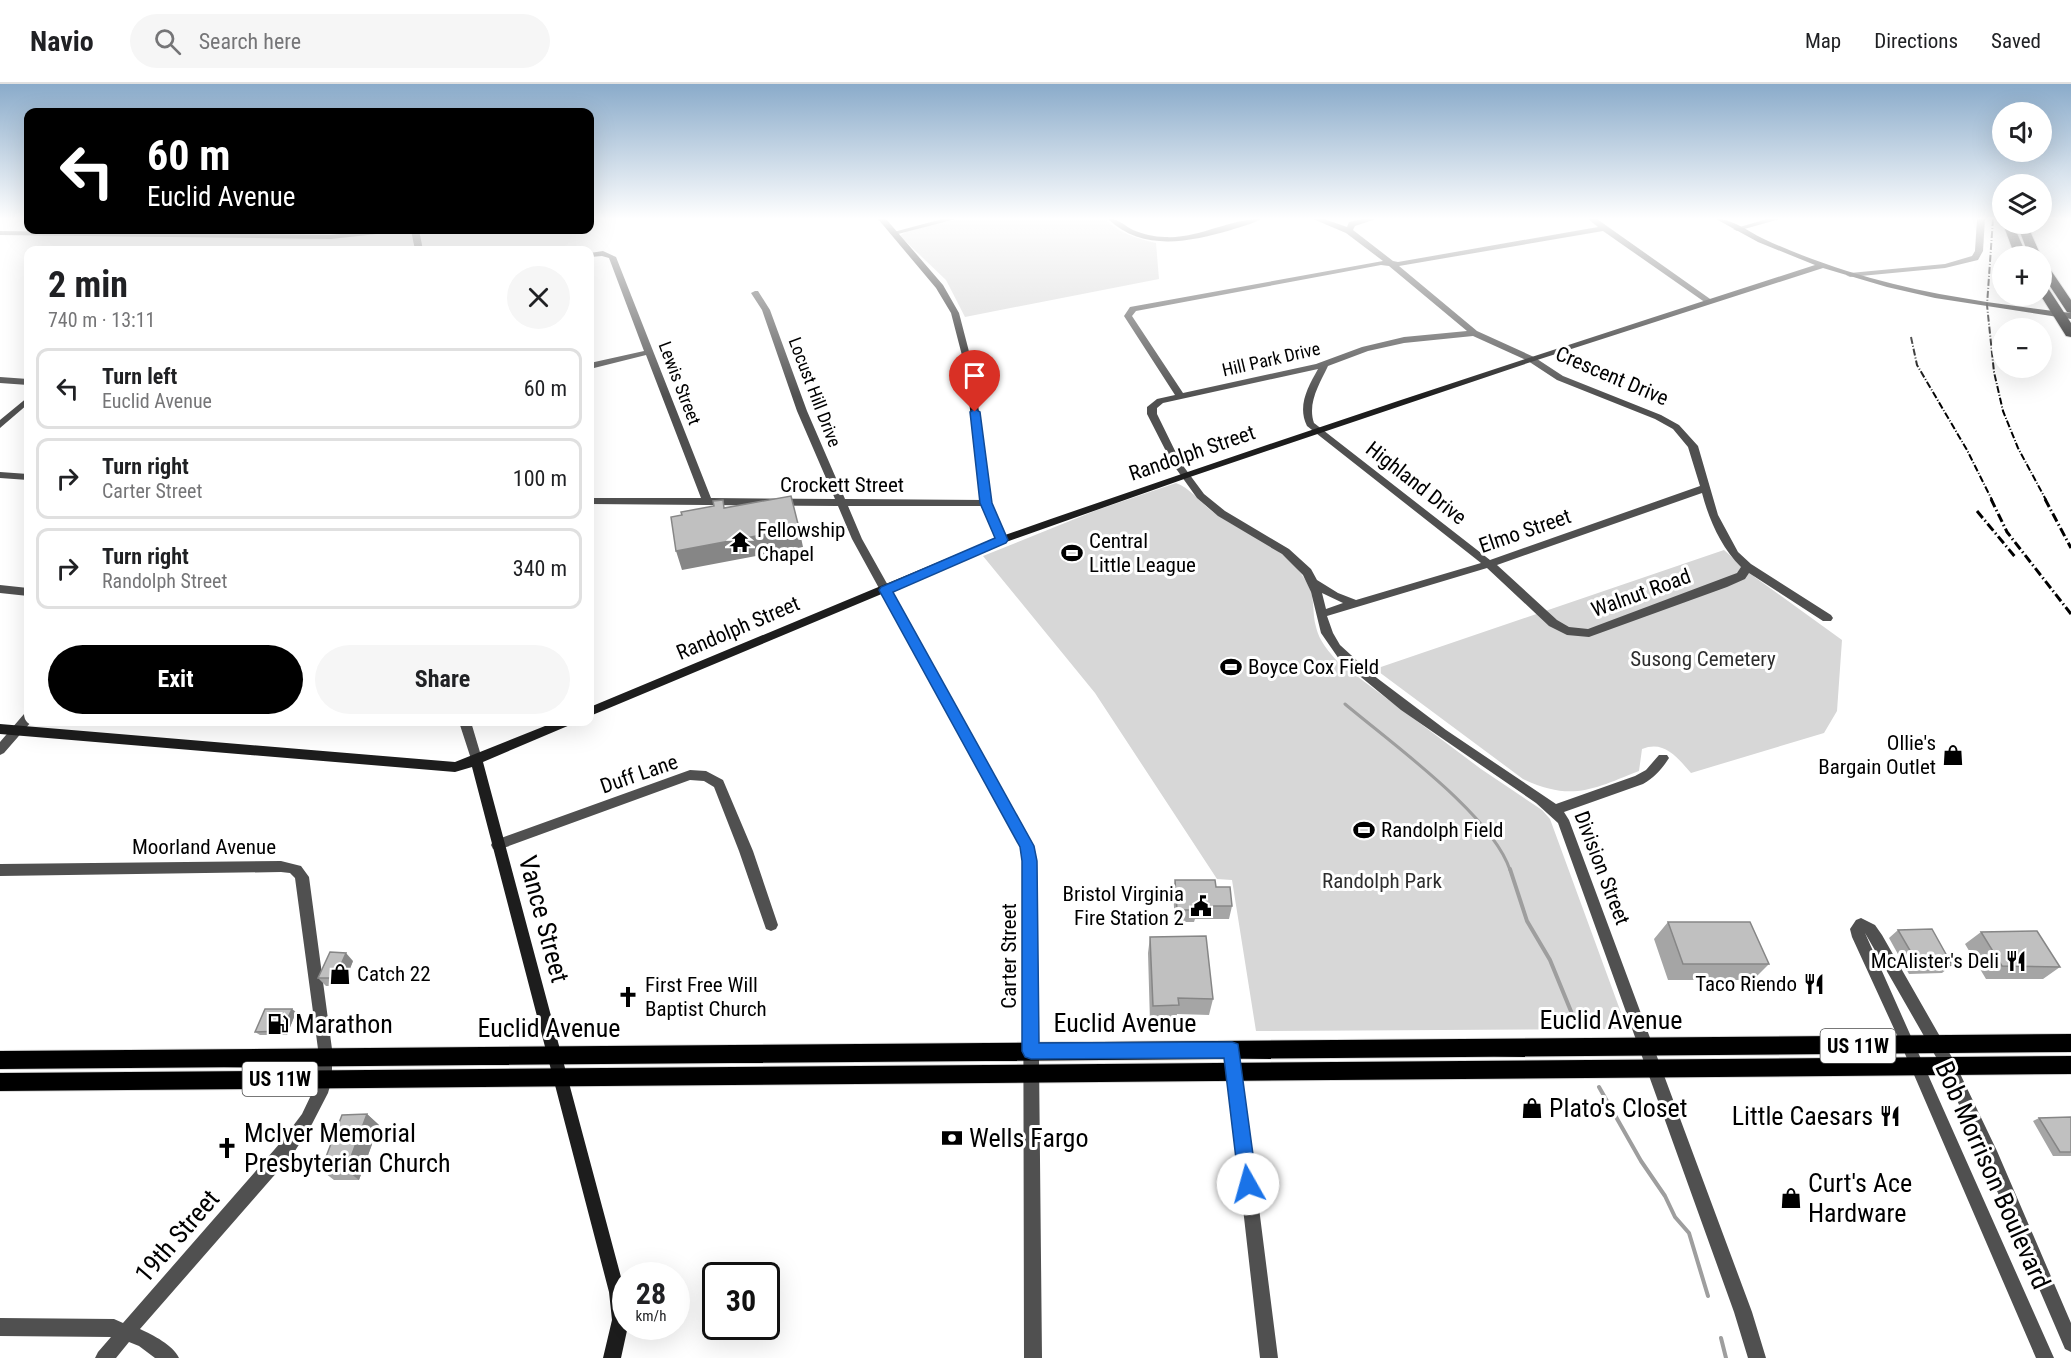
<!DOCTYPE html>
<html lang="en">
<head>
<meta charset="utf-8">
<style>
  :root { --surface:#fff; --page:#f6f6f6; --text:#202124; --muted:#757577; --line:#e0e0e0; --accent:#000 }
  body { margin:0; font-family:"Roboto Condensed",sans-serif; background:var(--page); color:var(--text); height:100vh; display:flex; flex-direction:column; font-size:22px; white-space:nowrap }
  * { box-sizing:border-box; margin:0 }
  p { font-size:20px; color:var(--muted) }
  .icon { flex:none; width:33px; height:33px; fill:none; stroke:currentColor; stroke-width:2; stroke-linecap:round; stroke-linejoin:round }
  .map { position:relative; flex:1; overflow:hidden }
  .side { position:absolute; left:24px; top:162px; width:570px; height:480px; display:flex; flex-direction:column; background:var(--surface); border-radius:12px; box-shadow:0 6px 24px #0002 }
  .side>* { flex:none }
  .hud { position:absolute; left:24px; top:24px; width:570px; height:126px; border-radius:12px; box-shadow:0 6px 24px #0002; background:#000; color:#fff; overflow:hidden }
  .controls { position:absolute; left:1992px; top:18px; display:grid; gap:12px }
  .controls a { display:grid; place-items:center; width:60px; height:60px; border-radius:50%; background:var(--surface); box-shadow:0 6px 24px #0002; font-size:30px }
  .speed { position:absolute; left:612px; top:1178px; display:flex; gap:12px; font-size:30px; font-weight:700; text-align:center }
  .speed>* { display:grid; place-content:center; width:78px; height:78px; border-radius:50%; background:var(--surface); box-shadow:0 6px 24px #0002; line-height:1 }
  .speed small { font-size:15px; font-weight:400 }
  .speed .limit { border:3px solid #111; border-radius:9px; background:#fff; color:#111 }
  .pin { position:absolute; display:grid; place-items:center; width:51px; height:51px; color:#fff; margin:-62px -26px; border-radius:50% 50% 50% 0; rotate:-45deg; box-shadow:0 0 6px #0007 }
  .pin .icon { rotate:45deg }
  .me { position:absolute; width:66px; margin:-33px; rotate:353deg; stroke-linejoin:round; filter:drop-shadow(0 0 4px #0008) }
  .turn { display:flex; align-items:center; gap:21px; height:126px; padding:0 24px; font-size:27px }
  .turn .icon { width:78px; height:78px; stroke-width:2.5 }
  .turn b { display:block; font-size:42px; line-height:51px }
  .round { display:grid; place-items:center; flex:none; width:63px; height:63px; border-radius:32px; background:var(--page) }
  .head { display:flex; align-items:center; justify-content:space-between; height:102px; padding:0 24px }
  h1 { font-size:36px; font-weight:700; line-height:45px }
  .primary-button { display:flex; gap:12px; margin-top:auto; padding:12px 24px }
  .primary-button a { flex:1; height:69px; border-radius:36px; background:var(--accent); color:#fff; font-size:24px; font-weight:700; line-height:69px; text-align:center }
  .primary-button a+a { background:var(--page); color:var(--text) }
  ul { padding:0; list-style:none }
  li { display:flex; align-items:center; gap:18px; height:81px; margin:0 12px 9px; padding:0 12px; border:3px solid var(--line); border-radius:12px }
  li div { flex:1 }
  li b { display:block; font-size:22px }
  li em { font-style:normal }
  header { display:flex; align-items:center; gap:36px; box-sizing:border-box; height:84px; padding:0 30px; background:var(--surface); border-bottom:2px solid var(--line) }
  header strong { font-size:28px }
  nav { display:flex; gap:33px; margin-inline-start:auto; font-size:21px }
  .search { width:420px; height:54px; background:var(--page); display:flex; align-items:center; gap:15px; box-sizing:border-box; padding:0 21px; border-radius:33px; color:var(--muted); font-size:22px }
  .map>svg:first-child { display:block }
  .green { fill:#d7d7d7 }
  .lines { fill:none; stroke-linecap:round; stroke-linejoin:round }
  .stream-far1 { stroke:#9e9e9e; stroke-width:3 }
  .stream { stroke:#9e9e9e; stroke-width:4 }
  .primary-casing { stroke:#dbdbdb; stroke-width:2 }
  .highway-casing { stroke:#dbdbdb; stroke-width:2 }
  .street { fill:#505050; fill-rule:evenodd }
  .secondary { fill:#1d1d1d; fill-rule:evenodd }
  .primary { fill:#000; fill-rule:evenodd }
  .highway { fill:#000; fill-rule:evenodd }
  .rail-far1 { stroke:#000; stroke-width:2; stroke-dasharray:7 2 1 2; stroke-linecap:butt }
  .rail { stroke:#000; stroke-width:3; stroke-dasharray:9 3 1.5 3; stroke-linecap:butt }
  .wall { fill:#a5a5a5 }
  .shaded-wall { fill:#868686 }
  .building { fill:#c0c0c0; stroke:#868686; stroke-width:1.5 }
  .route { fill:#1a73e8; stroke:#114b97; stroke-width:1.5 }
  .labels { text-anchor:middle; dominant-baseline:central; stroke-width:6; stroke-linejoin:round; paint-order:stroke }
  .far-street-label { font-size:18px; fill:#000; stroke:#fff }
  .shield { fill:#fff; stroke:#4c4c4c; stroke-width:1.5 }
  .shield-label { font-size:20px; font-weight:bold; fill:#000 }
  .street-label { font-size:21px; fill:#000; stroke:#fff }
  .poi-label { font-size:21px; fill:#000; stroke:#fff; text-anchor:start }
  .park-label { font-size:21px; fill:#2e2e2e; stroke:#fff }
  .near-street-label { font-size:26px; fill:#000; stroke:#fff }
  .near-poi-label { font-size:26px; fill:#000; stroke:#fff; text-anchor:start }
</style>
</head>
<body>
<header>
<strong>Navio</strong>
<div class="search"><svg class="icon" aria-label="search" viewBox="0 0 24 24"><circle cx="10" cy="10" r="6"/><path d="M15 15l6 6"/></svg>Search here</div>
<nav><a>Map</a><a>Directions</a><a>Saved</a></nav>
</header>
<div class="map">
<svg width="2071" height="1274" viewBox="0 0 2071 1274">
  <rect width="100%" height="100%" fill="#fff"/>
  <path class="green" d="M962 135H1105C1120 150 1136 154 1156 159L1159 195 965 233 946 196 900 152C910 142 947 138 962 135Z
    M1176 399C1192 405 1202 421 1216 430 1247 452 1292 465 1309 503 1315 515 1312 530 1316 543 1319 557 1329 568 1338 578L1481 685 1542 726 1550 735 1627 945 1256 947 1232 796 1217 795 1095 609 983 472 1097 426Z
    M1724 466 1756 494 1842 556 1837 627 1824 649 1691 689C1677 673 1664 656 1642 665L1639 687C1593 705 1572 718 1523 695L1375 585Z"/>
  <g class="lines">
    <path class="stream-far1" d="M1345 620C1391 659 1492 731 1510 786"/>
    <path class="stream" d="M1510 785 1527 837 1550 876 1577 942
      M1599 1003 1641 1077 1665 1112 1675 1133 1689 1149 1708 1212
      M1721 1254 1726 1274"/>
    <defs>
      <path id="primary" d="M2071 950V968L0 985V967Z
        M2071 972V990L0 1007V989Z"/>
      <path id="highway" d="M2003 140H2013L2027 172H2015Z
        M2017 140H2027L2041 172H2029Z
        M2042 178 2046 179 2071 216V229L2067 228 2042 190Z
        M2042 200 2046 201 2071 239V253L2066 252 2041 212Z"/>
    </defs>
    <use href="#primary" class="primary-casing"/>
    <use href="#highway" class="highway-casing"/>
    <path class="street" d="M942 135H956L894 151 890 149Z
      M1108 135C1120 135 1123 141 1133 146 1143 150 1154 153 1165 153 1198 155 1228 135 1261 135 1252 140 1240 143 1231 146 1189 158 1143 168 1108 135Z
      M1313 135H1324L1347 143 1349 138 1363 135H1376L1355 142 1353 146 1393 177 1398 178 1598 143 1588 135H1597L1713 217 1706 219 1603 147 1399 182 1477 247 1534 273 1563 292 1661 331 1679 341 1698 362 1718 431 1738 468 1751 480 1831 531 1833 534 1831 537H1823L1749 489 1745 495 1727 503 1589 553 1567 551 1549 542 1487 484 1327 532 1333 549 1340 561 1373 591 1446 646 1556 720 1635 692 1646 686 1659 671H1667L1669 674C1662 685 1655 693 1643 700L1564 728 1569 736 1752 1228 1766 1274H1748L1734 1228 1558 739 1536 719 1401 626 1339 575 1321 549 1311 508 1303 491 1282 470 1218 432 1197 414 1172 379 1147 330V323L1157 315 1175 311 1124 232 1130 223 1383 177 1346 149ZM1381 181 1389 182 1467 247 1404 253 1362 263 1316 280 1183 309 1132 232 1136 227ZM1473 252 1528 277 1557 296 1655 335 1673 345 1688 363 1700 402 1490 476 1314 339C1307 319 1320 299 1328 282L1368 267 1404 259ZM1318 285C1308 303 1297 322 1307 342L1481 479 1356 516 1338 509 1317 496 1311 485 1289 465 1225 427 1204 410 1181 379 1157 330V324L1163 319ZM1702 409C1709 436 1721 463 1741 483L1737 489 1588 545 1569 543 1557 536 1497 481ZM1322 509 1343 519 1326 525Z
      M1767 135H1780L1737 147 1733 145Z
      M1977 135H1985L1983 167 1978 176 1945 184 1850 193 1846 191 1850 189 1945 180 1972 172 1975 167Z
      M378 146H399L395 148 331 155 0 151V147L331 151Z
      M411 146H419L423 166H415Z
      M603 167 616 173 711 414 835 415 797 327 762 226 751 209 755 207H758L770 226 807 327 845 415 986 416 991 419 986 422H848L862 455 1034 762 1037 777 1042 1274H1024L1023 777 1021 763 852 455 838 422 590 420V414H701L646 271 590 285V279L644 267 609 174 602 172 590 173V169Z
      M0 293 28 295V301L0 299Z
      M28 313V320L0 344V336Z
      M0 388 28 390V396L0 394Z
      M0 501 28 504V512L0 509Z
      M28 628V638H31L4 669 0 671V658L24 630Z
      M459 638H471L482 675 480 678H472Z
      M690 686 706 687 723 696 753 767 778 841 776 845 771 847 766 845 739 767 714 703 704 697 690 696 498 766 493 765 491 761 493 757Z
      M281 777 301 782 309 793 332 965V995L328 1009 312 1040 293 1070 140 1245C153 1251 173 1261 179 1274H155L139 1262 129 1258 116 1274H95L98 1268 111 1253 0 1252V1234L114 1235 123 1239 281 1058 302 1030 313 1007 316 995 318 965 295 794 290 789 281 788 0 792V780Z
      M1861 834 1875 841 1882 851 1954 977 1997 1067 2071 1239V1268L2065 1265 1985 1079 1944 987 1865 849 2054 1274H2036L1896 949 1852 853 1850 845 1856 836Z
      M1232 959 1237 961 1239 966 1278 1274H1260L1225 966 1227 961Z"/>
    <path class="secondary" d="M878 135H886L943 201 959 229 973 283 991 419 1005 451C1274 357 1544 268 1815 181L1758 158 1716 135C1734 135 1750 149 1766 156 1792 168 1819 178 1847 187 1919 210 1996 220 2071 229V235L1935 214 1887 203 1823 184 1534 277 1187 394 1006 458 590 632V623L996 454 981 419 965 283 951 229 936 204Z
      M555 638H572L570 641 483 678 625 1208 626 1242H628L621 1274H603L612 1236 609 1208 472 683 455 688 0 650V640L455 678Z"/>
    <use href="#primary" class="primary"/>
    <use href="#highway" class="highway"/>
    <path class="rail-far1" d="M1993 135 1987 221 1994 288 2003 327 2018 364 2046 416
      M1911 253 1917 281 1967 366 1992 416"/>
    <path class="rail" d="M1991 415 2007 448 2071 530
      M2045 415 2071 464
      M1977 427 2016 474"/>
  </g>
  <path class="wall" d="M1175 796 1216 803 1232 822 1229 835H1195L1194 838H1175L1173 809Z
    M1668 838 1769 880 1753 896H1668L1654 855Z
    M1898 846 1952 881 1942 889 1909 890 1889 854Z
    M1981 848 2060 883 2043 895H1986L1965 860Z
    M1150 853 1213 915 1209 931 1177 930 1176 937 1150 938 1148 869Z
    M353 877 343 902H326L318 894Z
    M296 928 287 951H260L255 948Z
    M367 1030 379 1041 359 1096H334L321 1086Z
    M2071 1033V1072H2053L2033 1037 2039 1034Z"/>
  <path class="shaded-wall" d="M799 444 803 463 682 486 676 467Z
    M346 869 353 877 343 902 335 894Z
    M292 925 296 928 287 951 282 947Z
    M367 1030 379 1041 359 1096 346 1086Z"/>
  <path class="building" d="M791 412 799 444 676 467 671 433 682 431 681 428 714 422 713 417 723 416 724 424Z
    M1175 796H1215L1216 803H1230L1232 822H1197V826H1177Z
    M1668 838H1750L1769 880H1683Z
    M1932 845 1952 881 1919 882 1898 846Z
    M2037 847 2060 883 2002 882 1981 848Z
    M1206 852 1213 915 1178 914 1179 921 1153 922 1150 853Z
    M330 868 346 869 335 894H318Z
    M265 925H292L282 947 255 948Z
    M367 1030 346 1086H321L342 1031Z
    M2071 1033V1068H2060L2039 1034Z"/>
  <linearGradient id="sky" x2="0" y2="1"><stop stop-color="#8aabca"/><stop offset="0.43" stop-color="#fff"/><stop offset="1" stop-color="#fff" stop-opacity="0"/></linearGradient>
  <rect width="2071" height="313" fill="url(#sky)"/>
  <path class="route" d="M975 325 980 328 992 419 1008 456 1006 459 893 508 1034 762 1037 777 1039 959 1232 958 1238 960 1257 1100 1254 1107 1248 1110 1241 1107 1239 1100 1224 974 1031 975 1025 973 1022 967V777L1020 763 879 506 881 503 995 454 980 419 970 328Z"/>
  <defs>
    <symbol id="temple-bare" viewBox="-9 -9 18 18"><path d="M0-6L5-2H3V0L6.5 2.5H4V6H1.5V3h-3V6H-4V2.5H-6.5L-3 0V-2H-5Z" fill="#000" stroke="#fff" stroke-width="2.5" paint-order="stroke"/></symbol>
    <symbol id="stadium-bare" viewBox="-9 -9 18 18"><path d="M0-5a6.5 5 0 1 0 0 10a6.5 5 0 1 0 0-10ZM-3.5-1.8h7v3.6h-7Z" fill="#000" stroke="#fff" stroke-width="2.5" paint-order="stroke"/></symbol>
    <symbol id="shop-bare" viewBox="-9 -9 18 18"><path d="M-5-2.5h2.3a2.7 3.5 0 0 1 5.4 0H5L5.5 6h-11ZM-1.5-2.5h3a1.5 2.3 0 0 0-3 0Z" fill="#000" stroke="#fff" stroke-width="2.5" paint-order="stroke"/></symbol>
    <symbol id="civic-bare" viewBox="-9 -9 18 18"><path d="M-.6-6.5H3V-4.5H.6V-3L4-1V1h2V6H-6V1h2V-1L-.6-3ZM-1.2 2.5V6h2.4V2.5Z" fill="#000" stroke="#fff" stroke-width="2.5" paint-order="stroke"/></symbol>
    <symbol id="restaurant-bare" viewBox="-9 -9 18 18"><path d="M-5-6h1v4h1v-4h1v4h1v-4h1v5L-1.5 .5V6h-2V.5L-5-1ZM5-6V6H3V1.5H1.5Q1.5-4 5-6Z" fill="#000" stroke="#fff" stroke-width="2.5" paint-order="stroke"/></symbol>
    <symbol id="church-bare" viewBox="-9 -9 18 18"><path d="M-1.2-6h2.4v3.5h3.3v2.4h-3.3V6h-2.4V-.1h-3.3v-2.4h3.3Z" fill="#000" stroke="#fff" stroke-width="2.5" paint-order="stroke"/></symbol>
    <symbol id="fuel-bare" viewBox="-9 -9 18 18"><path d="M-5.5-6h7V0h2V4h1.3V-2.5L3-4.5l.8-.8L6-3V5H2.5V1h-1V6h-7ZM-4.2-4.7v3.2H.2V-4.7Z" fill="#000" stroke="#fff" stroke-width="2.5" paint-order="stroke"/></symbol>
    <symbol id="bank-bare" viewBox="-9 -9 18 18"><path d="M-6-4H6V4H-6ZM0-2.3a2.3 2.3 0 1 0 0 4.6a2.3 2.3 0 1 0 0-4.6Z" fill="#000" stroke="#fff" stroke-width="2.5" paint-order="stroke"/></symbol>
  </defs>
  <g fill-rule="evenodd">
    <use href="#temple-bare" x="725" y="443" width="30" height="30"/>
    <use href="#stadium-bare" x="1057" y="454" width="30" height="30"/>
    <use href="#stadium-bare" x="1216" y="568" width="30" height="30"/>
    <use href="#shop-bare" x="1938" y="656" width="30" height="30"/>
    <use href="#stadium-bare" x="1349" y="731" width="30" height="30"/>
    <use href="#civic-bare" x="1186" y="807" width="30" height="30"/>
    <use href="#restaurant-bare" x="2001" y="862" width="30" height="30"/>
    <use href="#shop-bare" x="325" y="875" width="30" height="30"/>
    <use href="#restaurant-bare" x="1799" y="885" width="30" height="30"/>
    <use href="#church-bare" x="613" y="898" width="30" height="30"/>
    <use href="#fuel-bare" x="263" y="925" width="30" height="30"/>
    <use href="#shop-bare" x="1517" y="1009" width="30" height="30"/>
    <use href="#restaurant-bare" x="1875" y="1017" width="30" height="30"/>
    <use href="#bank-bare" x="937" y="1039" width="30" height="30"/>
    <use href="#church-bare" x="212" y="1049" width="30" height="30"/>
    <use href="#shop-bare" x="1776" y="1099" width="30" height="30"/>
  </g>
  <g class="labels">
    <g class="far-street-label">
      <text transform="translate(1271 275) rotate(-13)">Hill Park Drive</text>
      <text transform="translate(680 299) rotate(69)">Lewis Street</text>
      <text transform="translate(815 308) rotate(69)">Locust Hill Drive</text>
    </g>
    <g class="shield">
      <rect x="1820.5" y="945" width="75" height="34" rx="4.5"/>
      <rect x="242.5" y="978" width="75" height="34" rx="4.5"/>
    </g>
    <g class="shield-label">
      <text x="1858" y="962">US 11W</text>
      <text x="280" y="995">US 11W</text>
    </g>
    <g class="street-label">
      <text transform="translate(1612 292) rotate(23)">Crescent Drive</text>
      <text transform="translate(1192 369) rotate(-19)">Randolph Street</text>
      <text transform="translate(1416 399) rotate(38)">Highland Drive</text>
      <text x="842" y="401">Crockett Street</text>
      <text transform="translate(1525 447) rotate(-19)">Elmo Street</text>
      <text transform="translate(1641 509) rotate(-20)">Walnut Road</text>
      <text transform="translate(738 544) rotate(-23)">Randolph Street</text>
      <text transform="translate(639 690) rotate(-19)">Duff Lane</text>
      <text x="204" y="763">Moorland Avenue</text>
      <text transform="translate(1602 784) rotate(69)">Division Street</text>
      <text transform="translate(1009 872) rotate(-90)">Carter Street</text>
    </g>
    <g class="poi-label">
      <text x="757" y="446">Fellowship<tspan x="757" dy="24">Chapel</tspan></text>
      <text x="1089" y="457">Central<tspan x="1089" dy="24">Little League</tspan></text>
      <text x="1248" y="583">Boyce Cox Field</text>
      <text x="1936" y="659" text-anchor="end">Ollie's<tspan x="1936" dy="24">Bargain Outlet</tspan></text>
      <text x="1381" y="746">Randolph Field</text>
      <text x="1184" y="810" text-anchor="end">Bristol Virginia<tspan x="1184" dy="24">Fire Station 2</tspan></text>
      <text x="1999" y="877" text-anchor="end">McAlister's Deli</text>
      <text x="357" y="890">Catch 22</text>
      <text x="1797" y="900" text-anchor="end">Taco Riendo</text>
      <text x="645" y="901">First Free Will<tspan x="645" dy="24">Baptist Church</tspan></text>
    </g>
    <g class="park-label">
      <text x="1703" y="575">Susong Cemetery</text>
      <text x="1382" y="797">Randolph Park</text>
    </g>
    <g class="near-street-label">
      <text transform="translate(544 835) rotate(75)">Vance Street</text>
      <text x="1611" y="936">Euclid Avenue</text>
      <text x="1125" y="939">Euclid Avenue</text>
      <text x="549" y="944">Euclid Avenue</text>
      <text transform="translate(1993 1091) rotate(66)">Bob Morrison Boulevard</text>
      <text transform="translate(177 1152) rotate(-49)">19th Street</text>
    </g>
    <g class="near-poi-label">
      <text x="295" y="940">Marathon</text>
      <text x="1549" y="1024">Plato's Closet</text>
      <text x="1873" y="1032" text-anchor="end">Little Caesars</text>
      <text x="244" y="1049">McIver Memorial<tspan x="244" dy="30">Presbyterian Church</tspan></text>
      <text x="969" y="1054">Wells Fargo</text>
      <text x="1808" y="1099">Curt's Ace<tspan x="1808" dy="30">Hardware</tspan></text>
    </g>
  </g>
</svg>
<div class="controls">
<a><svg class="icon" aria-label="sound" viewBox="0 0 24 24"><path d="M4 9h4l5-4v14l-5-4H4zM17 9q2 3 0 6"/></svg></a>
<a><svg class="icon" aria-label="layers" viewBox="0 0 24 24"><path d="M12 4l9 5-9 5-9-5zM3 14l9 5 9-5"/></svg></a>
<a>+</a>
<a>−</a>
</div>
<div class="speed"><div>28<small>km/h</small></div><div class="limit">30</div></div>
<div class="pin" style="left:975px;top:328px;background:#d93025"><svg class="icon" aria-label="arrive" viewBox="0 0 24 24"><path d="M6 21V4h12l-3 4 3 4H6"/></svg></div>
<svg class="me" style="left:1248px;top:1100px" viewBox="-20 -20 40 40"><circle r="19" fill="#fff"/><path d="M0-13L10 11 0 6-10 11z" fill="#1a73e8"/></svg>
<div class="hud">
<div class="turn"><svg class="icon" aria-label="left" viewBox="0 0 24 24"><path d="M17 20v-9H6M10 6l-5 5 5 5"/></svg><div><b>60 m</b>Euclid Avenue</div></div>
</div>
<section class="side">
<div class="head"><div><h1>2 min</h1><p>740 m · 13:11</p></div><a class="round"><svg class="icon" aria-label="close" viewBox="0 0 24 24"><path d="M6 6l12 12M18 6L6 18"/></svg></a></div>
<ul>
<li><svg class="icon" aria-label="left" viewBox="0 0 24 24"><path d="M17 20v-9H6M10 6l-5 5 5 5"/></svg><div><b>Turn left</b><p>Euclid Avenue</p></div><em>60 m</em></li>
<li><svg class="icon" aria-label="right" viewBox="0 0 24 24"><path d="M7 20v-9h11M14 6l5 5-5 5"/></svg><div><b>Turn right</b><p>Carter Street</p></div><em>100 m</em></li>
<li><svg class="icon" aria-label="right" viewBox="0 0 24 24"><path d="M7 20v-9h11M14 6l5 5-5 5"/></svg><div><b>Turn right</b><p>Randolph Street</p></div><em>340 m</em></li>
</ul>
<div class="primary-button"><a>Exit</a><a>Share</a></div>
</section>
</div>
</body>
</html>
